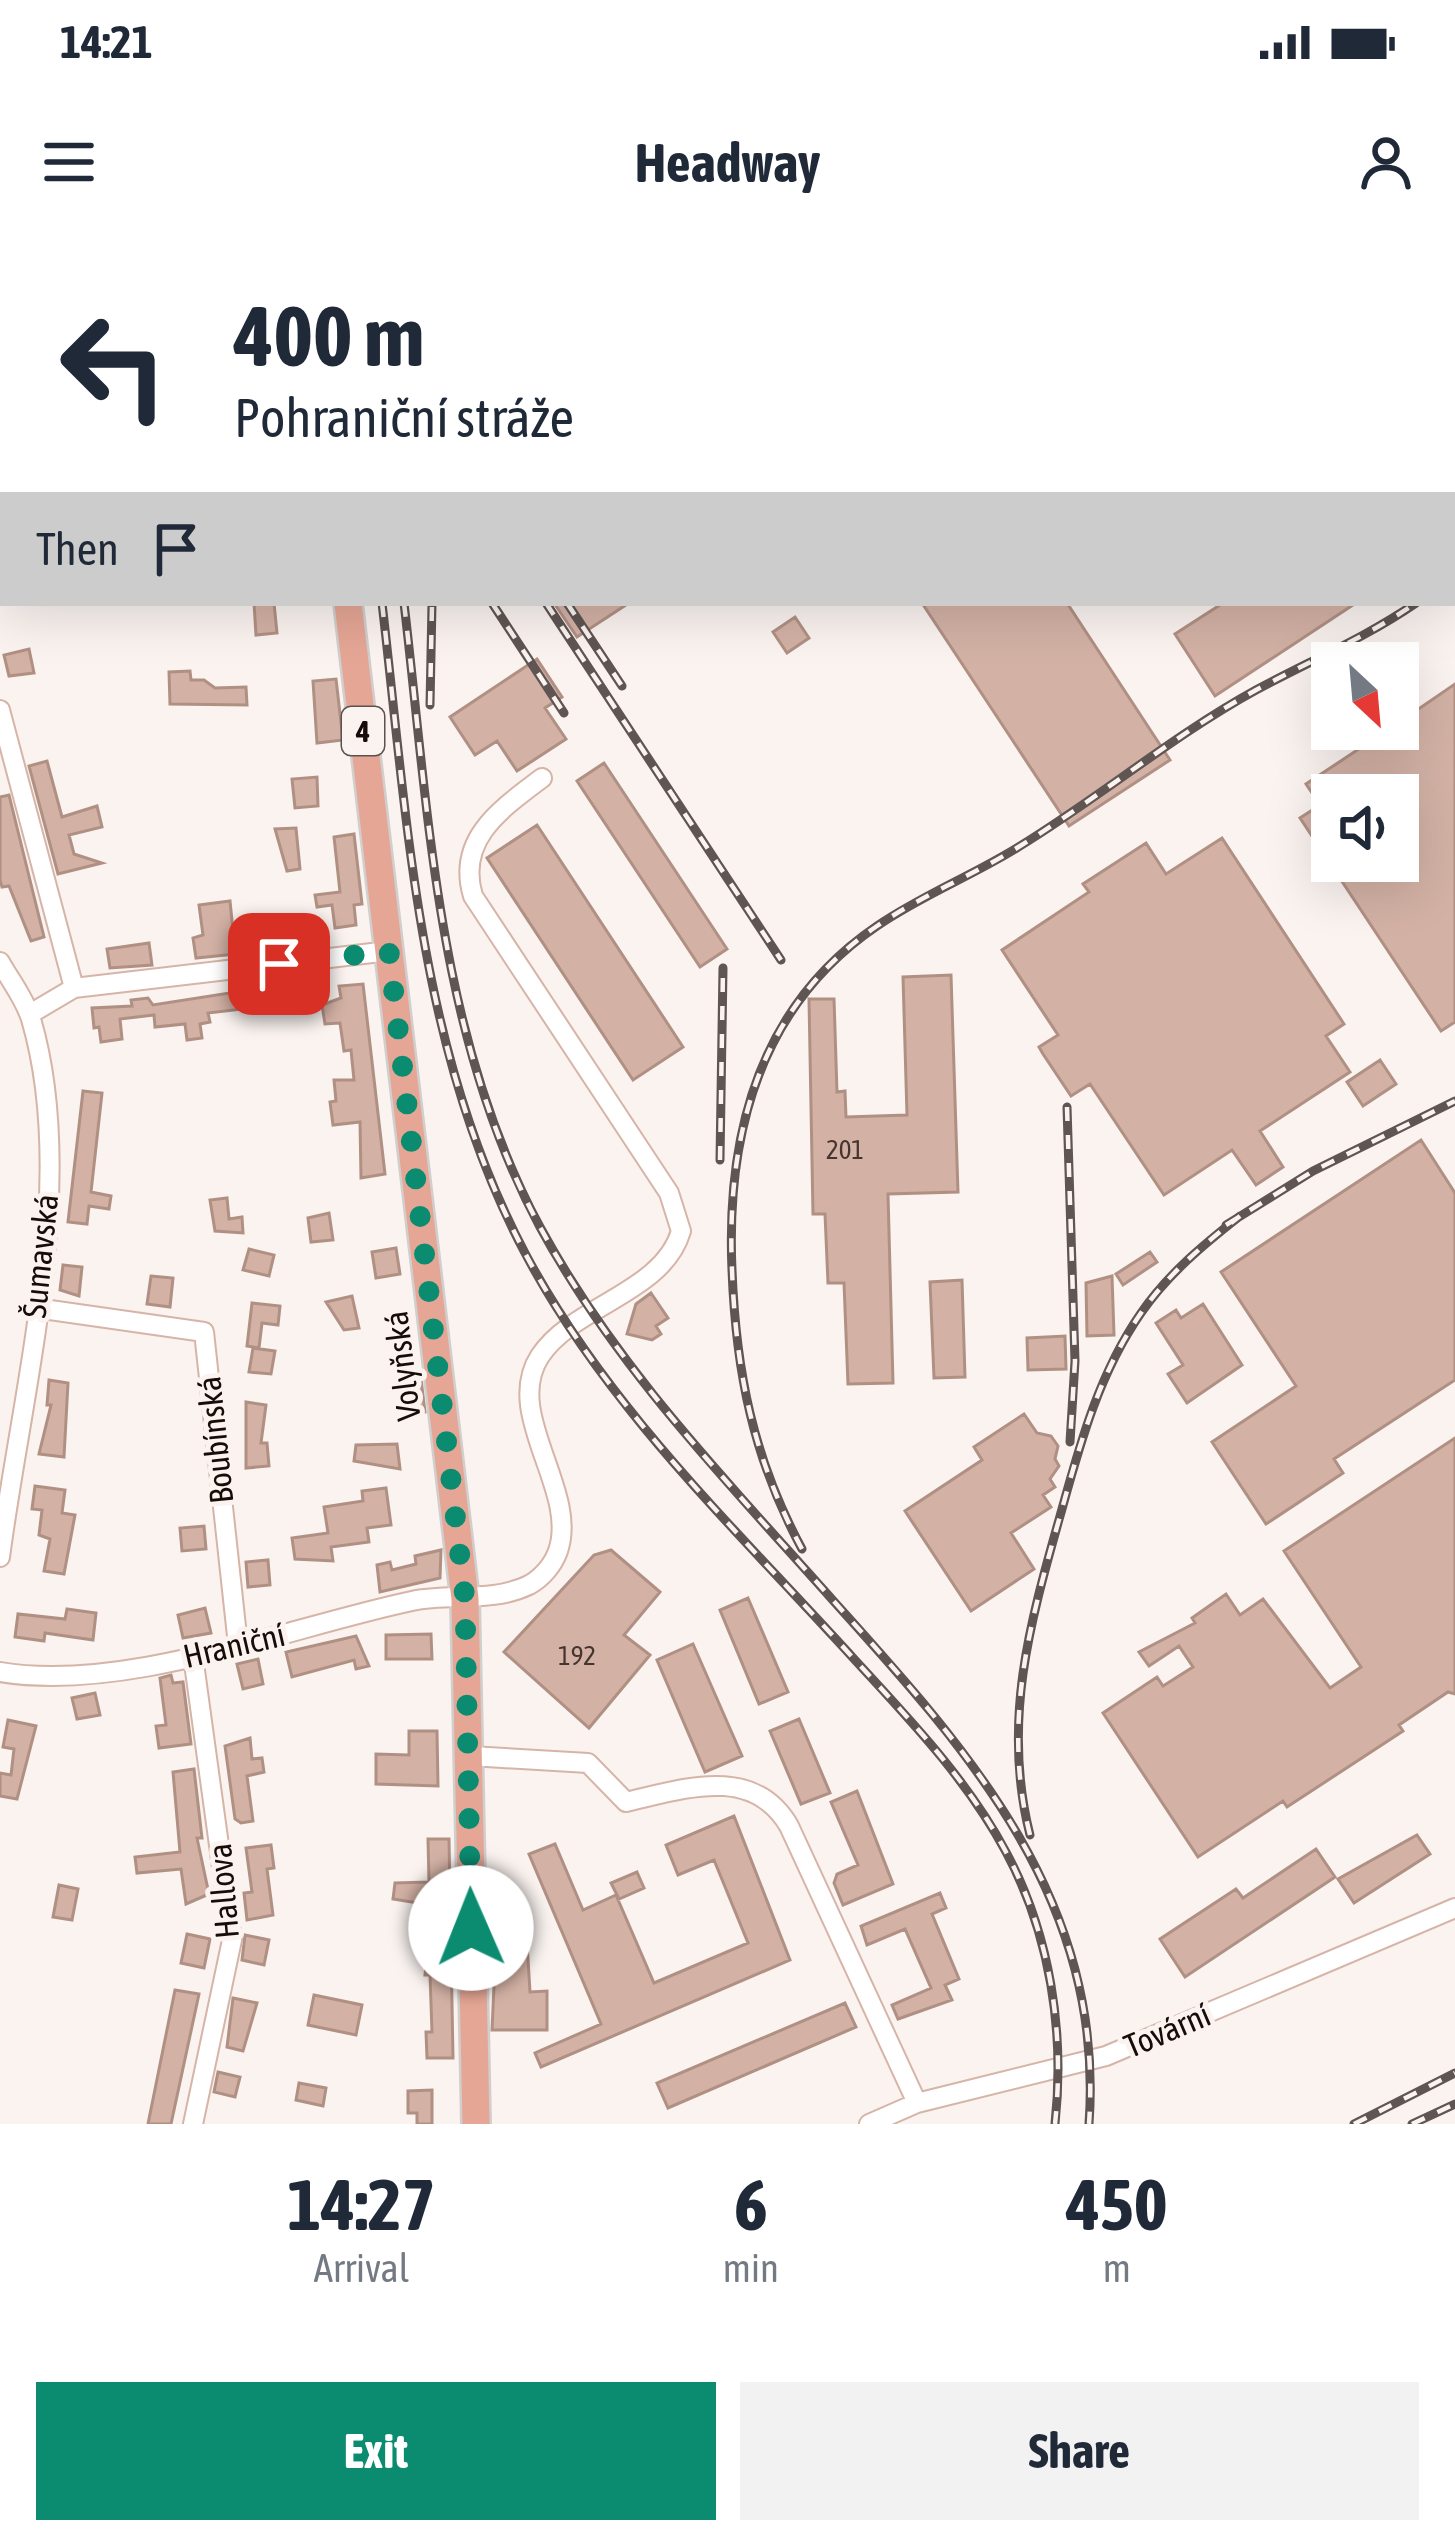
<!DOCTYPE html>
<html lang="en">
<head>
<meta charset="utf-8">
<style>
  :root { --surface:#fff; --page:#f2f2f3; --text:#1f2937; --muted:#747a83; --accent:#0b8c71 }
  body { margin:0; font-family:"Asap Condensed",sans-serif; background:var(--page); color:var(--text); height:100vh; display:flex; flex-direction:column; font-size:45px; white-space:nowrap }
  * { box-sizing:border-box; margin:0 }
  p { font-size:39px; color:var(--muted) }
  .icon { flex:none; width:66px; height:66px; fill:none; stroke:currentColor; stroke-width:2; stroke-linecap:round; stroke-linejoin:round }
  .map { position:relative; height:1884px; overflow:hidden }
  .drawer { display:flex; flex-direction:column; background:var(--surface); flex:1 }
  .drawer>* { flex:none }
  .top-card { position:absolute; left:0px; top:0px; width:1455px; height:366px; box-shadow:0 12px 48px #0002; background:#fff; color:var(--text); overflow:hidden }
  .needle { width:78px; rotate:154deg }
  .controls { position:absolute; left:1311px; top:402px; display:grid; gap:24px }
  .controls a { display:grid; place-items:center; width:108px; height:108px; border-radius:0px; background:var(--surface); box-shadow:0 12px 48px #0002; font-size:60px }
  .pin { position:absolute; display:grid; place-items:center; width:102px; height:102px; color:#fff; margin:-51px; border-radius:24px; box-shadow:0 6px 18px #0006 }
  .me { position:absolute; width:132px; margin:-66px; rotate:359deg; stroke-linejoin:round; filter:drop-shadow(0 0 9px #0008) }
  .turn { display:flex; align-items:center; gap:42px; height:252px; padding:0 36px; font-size:54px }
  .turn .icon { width:156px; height:156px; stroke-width:2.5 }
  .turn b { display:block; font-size:84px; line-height:102px }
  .then { display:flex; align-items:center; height:114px; padding:0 36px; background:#0003; gap:24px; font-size:45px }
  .eta { display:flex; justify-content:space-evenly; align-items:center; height:204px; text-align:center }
  .eta b { font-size:72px; font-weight:700; line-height:84px }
  .cta { display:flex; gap:24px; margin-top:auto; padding:24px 36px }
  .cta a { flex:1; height:138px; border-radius:0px; background:var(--accent); color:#fff; font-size:48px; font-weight:700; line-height:138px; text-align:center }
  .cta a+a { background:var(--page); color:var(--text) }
  .status { display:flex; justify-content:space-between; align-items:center; height:84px; padding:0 60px; background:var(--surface); direction:ltr }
  .status svg { height:33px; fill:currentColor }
  header { display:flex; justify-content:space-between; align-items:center; height:156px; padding:0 36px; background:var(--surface); font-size:54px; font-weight:700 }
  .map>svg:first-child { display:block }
  .building { fill:#d3b1a5; stroke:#b19084; stroke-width:3; fill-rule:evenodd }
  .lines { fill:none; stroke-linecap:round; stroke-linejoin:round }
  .street-casing { stroke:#d6b4a8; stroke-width:22 }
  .primary-casing { stroke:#d1cece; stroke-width:32 }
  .street { stroke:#fff; stroke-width:18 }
  .primary { stroke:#e5a695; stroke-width:27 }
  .rail-casing { stroke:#5f5552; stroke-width:9 }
  .rail { stroke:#faf3f0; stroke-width:4.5; stroke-dasharray:14; stroke-linecap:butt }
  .route { stroke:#0b8c71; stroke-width:21; stroke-dasharray:0 37.8 }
  .labels { text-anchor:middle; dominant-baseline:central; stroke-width:10; stroke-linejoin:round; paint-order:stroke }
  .number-label { font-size:27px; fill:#46352f }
  .shield { fill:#faf3f0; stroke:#5b514e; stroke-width:3 }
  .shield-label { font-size:30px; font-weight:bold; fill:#170c08 }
  .street-label { font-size:33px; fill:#170c08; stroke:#faf3f0 }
</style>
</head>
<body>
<div class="status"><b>14:21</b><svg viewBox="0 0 49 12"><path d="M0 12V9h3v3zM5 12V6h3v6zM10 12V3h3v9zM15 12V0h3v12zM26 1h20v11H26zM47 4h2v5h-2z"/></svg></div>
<header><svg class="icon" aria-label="menu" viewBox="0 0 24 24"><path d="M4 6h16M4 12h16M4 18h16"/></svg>Headway<svg class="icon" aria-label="person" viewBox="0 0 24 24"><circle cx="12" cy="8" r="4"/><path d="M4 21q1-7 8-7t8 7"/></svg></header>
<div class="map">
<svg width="1455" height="1884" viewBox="0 0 1455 1884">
  <rect width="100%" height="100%" fill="#faf3f0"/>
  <path class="building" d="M254 363H274L277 393 256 395Z
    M554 363H629L577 397Z
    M922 363H1067L1170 520 1069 586Z
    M1223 363H1356L1215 456 1175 394Z
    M795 377 809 398 787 413 773 392Z
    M29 409 34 433 9 436 4 415Z
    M537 419 562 457 545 468 566 499 517 531 497 501 475 515 450 477Z
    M190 431 191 440H204L215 448 246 447 247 465 170 464 169 432Z
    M336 439 343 500 317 503 313 441Z
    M1455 444V782L1441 791 1300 578 1320 565 1306 544 1389 489H1398V483ZM1332 555H1398V621H1332Z
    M47 521 62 577 97 566 102 587 69 595 74 614 102 623 58 634 29 526Z
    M604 523 727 709 700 727 577 541Z
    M317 537 318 566 295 568 292 539Z
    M9 555 44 697 31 701 9 646 2 647 0 640V557Z
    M537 585 683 807 633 840 487 618Z
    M296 588 300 629 287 631 275 589Z
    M354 594 362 664 354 665 356 685 335 688 332 665 317 667 315 655 340 652 334 597Z
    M1222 598 1344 784 1326 796 1350 832 1260 891 1283 927 1256 945 1232 910 1164 955 1090 844 1071 856 1043 814 1039 807 1058 795 1002 710 1089 652 1083 644 1146 603 1166 634Z
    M230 661 233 691 273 686 275 710 196 718 193 698 203 695 199 665Z
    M149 703 152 725 110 728 107 709Z
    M951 735 958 952 888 954 893 1143 848 1144 844 1043H828L825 974H813L809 759H834L837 852 845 851 846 877 907 875 903 737Z
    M363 744 385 934 361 938 360 882 333 885 330 862 336 861 334 840H354L351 810 344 811 340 783 325 784 322 765 341 758 339 746Z
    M249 750 251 768 208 773 210 782 200 784 202 798 187 800 185 784 155 787 154 775 120 779 122 799 101 802 99 787 94 788 92 768 132 766 131 760 148 758 153 765Z
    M1380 820 1396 844 1363 866 1347 842Z
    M83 851 102 853 91 952 111 956 109 969 89 966 87 984 68 982Z
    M1421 900 1455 953V1140L1334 1219 1343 1233 1266 1284 1212 1202 1296 1146 1221 1032Z
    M227 958 229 979 242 977 243 993 215 991 210 960Z
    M329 973 333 1000 311 1002 308 978Z
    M396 1008 400 1034 376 1038 372 1012Z
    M249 1009 274 1015 269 1036 243 1030Z
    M1150 1012 1157 1022 1123 1045 1116 1034Z
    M63 1025 82 1027 79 1056 60 1050Z
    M151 1036 173 1038 170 1067 147 1064Z
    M1112 1036 1114 1095 1087 1096 1086 1043Z
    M962 1040 965 1137 934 1138 930 1042Z
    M651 1053 668 1078 656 1086 661 1094 652 1100 627 1094 636 1064Z
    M352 1056 359 1088 344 1090 326 1062Z
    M252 1063 280 1066 278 1085 262 1083 259 1108 247 1106Z
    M1203 1064 1242 1125 1187 1163 1168 1134 1183 1125 1156 1083 1176 1070 1181 1078Z
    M1065 1096 1066 1129 1028 1130 1027 1098Z
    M253 1108 275 1111 271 1134 249 1132Z
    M421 1139 425 1172 404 1175 400 1142Z
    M49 1140 68 1143 64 1217 39 1214 51 1165H47Z
    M246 1162 266 1165 261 1203H267L269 1226 246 1228Z
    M1024 1174 1037 1193 1051 1196 1058 1206 1055 1219 1059 1226 1050 1239 1055 1247 1043 1255 1051 1267 1011 1293 1034 1329 971 1371 905 1271 982 1220 974 1207Z
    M1455 1198V1454L1448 1452 1399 1485 1403 1491 1287 1567 1283 1561 1198 1617 1103 1473 1157 1437 1163 1446 1193 1427 1179 1406 1149 1426 1139 1412 1195 1383 1192 1378 1226 1354 1240 1375 1263 1359 1330 1448 1361 1427 1284 1311Z
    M397 1204 400 1229 354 1221 356 1205Z
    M35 1246 65 1250 62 1273 75 1275 64 1334 44 1331 50 1299 39 1295 42 1270 32 1269Z
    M386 1248 391 1285 367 1288 369 1302 331 1307 333 1321 295 1319 292 1298 328 1293 324 1267 363 1261 362 1251Z
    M204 1286 206 1309 182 1311 180 1288Z
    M441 1310 440 1338 380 1352 377 1325 390 1322 392 1330 416 1324 415 1316Z
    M611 1310 660 1352 624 1395 650 1415 589 1488 504 1412 594 1315Z
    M268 1320 270 1345 248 1347 246 1322Z
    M748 1358 788 1452 759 1464 720 1370Z
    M205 1368 211 1393 183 1398 178 1375Z
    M67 1369 96 1373 93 1400 45 1393 44 1401 15 1397 18 1374 65 1379Z
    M431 1394 432 1419H386V1395Z
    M356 1396 369 1426 356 1429 354 1420 292 1437 286 1412Z
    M693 1404 742 1516 705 1532 657 1420Z
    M258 1419 263 1444 243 1449 237 1424Z
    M171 1435 173 1443 183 1442 191 1504 159 1508 156 1486 166 1485 160 1438Z
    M95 1453 100 1475 77 1479 72 1458Z
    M799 1479 830 1553 801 1564 770 1491Z
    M8 1480 36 1486 17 1559 0 1556V1533L11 1535 14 1509 3 1507Z
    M409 1491H437L438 1546 376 1544V1514L409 1515Z
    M250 1498 252 1519 262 1518 264 1532 247 1536 253 1581 241 1583 235 1579 225 1506Z
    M194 1529 202 1598H197L209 1654 186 1664 181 1629 137 1633 135 1617 180 1612 173 1532Z
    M857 1551 893 1644 843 1665 834 1643 837 1634 858 1625 831 1562Z
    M734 1576 790 1720 541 1827 535 1813 601 1784 529 1614 555 1604 583 1670 616 1655 654 1743 748 1703 714 1620 678 1635 666 1605Z
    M1417 1595 1430 1614 1354 1663 1338 1639Z
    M428 1599H449L453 1818H427L426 1792H432L430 1735H425L430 1686H424V1664L393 1659 395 1643 429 1642Z
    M271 1605 274 1628 267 1629 273 1675 247 1680 244 1653 252 1652 246 1608Z
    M1316 1609 1335 1637 1185 1737 1160 1699 1236 1649 1243 1658Z
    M637 1632 644 1648 619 1659 611 1643Z
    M59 1645 78 1649 72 1680 53 1677Z
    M940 1653 946 1668 932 1674 959 1739 945 1745 952 1760 898 1779 892 1765 931 1748 905 1689 867 1705 861 1686Z
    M187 1694 210 1699 204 1728 181 1723Z
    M245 1695 269 1700 264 1725 242 1720Z
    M496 1702H527L530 1752 547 1751V1790H492Z
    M175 1750 199 1754 171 1884H148Z
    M314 1755 362 1765 356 1795 308 1785Z
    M233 1758 257 1763 243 1811 227 1807Z
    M845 1763 856 1787 668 1868 657 1843Z
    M218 1832 240 1837 235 1857 214 1852Z
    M299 1843 326 1848 323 1866 296 1860Z
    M432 1850V1884H417V1873H408V1851Z"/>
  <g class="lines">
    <defs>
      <path id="street" d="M0 470 74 748
        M0 722C10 740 25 759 31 779 79 942 22 1149 0 1317
        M30 774 74 748 389 711
        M36 1068 204 1092 238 1405
        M0 1432C125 1453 289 1387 412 1361 450 1353 492 1363 529 1345 542 1338 553 1325 558 1311 579 1250 502 1174 540 1116 574 1065 663 1053 681 991L669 953 473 656C456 599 501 569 542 538
        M470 1516 588 1523 626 1562C683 1549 753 1524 789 1586L917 1863
        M193 1884 232 1700 193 1416
        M869 1884 917 1863 1106 1816 1455 1668"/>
      <path id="primary" d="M304 0 305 3
        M348 363 465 1359 476 1884"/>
    </defs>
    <use href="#street" class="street-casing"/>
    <use href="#primary" class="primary-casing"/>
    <use href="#street" class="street"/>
    <use href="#primary" class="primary"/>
    <defs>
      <path id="rail" d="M339 0V3
        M361 0V3
        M414 0V3
        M1452 339 1455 337
        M382 363C408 585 418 811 525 1013 607 1168 738 1291 855 1420 910 1480 967 1539 1006 1612 1050 1694 1065 1791 1055 1884
        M404 363C429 575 437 796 540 987 616 1127 725 1239 830 1357 969 1511 1105 1660 1089 1884
        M492 363 564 473
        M546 363 781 720
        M567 363 622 446
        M430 465 432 363
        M1067 867 1075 1121 1070 1202
        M720 920 723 728
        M1226 985 1313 931 1455 861
        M802 1309C753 1218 736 1132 732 1030 726 895 759 766 877 686 922 655 974 635 1020 606 1100 557 1174 495 1256 450 1310 421 1365 398 1416 363
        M1030 1595C1001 1480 1031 1379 1062 1269 1081 1200 1100 1132 1141 1073 1168 1034 1203 1005 1240 976
        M1354 1884 1455 1833
        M1412 1884 1455 1864"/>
    </defs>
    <use href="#rail" class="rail-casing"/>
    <use href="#rail" class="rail"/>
  </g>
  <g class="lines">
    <path class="route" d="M279 724 389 711 465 1359 471 1688"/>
  </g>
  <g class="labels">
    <g class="number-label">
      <text x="845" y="909">201</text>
      <text x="577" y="1415">192</text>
    </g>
    <rect class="shield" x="342" y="467" width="42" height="48" rx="9"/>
    <g class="shield-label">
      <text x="363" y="491">4</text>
    </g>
    <g class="street-label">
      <text transform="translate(40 1016) rotate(-84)">Šumavská</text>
      <text transform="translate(402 1126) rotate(-97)">Volyňská</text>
      <text transform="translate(215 1200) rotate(-96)">Boubínská</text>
      <text transform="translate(234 1405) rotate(-13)">Hraniční</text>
      <text transform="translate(223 1651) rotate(-95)">Hallova</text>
      <text transform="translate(1167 1790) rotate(-23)">Tovární</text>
    </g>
  </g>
</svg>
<div class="controls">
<a><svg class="needle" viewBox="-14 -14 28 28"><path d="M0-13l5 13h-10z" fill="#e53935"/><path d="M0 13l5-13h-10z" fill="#747a83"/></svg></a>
<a><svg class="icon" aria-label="sound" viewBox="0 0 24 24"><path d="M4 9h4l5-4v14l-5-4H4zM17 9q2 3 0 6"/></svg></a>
</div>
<div class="pin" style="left:279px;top:724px;background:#d93025"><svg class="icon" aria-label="arrive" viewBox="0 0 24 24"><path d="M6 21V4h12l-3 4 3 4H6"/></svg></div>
<svg class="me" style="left:471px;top:1688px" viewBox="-20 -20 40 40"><circle r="19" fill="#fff"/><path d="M0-13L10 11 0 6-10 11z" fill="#0b8c71"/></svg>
<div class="top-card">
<div class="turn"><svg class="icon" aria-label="left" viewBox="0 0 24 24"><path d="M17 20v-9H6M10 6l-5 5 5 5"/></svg><div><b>400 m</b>Pohraniční stráže</div></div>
<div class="then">Then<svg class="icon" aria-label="arrive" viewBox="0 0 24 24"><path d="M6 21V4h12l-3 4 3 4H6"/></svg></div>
</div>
</div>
<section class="drawer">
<div class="eta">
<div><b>14:27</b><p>Arrival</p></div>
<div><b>6</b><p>min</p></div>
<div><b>450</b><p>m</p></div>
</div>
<div class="cta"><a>Exit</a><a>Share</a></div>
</section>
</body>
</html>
